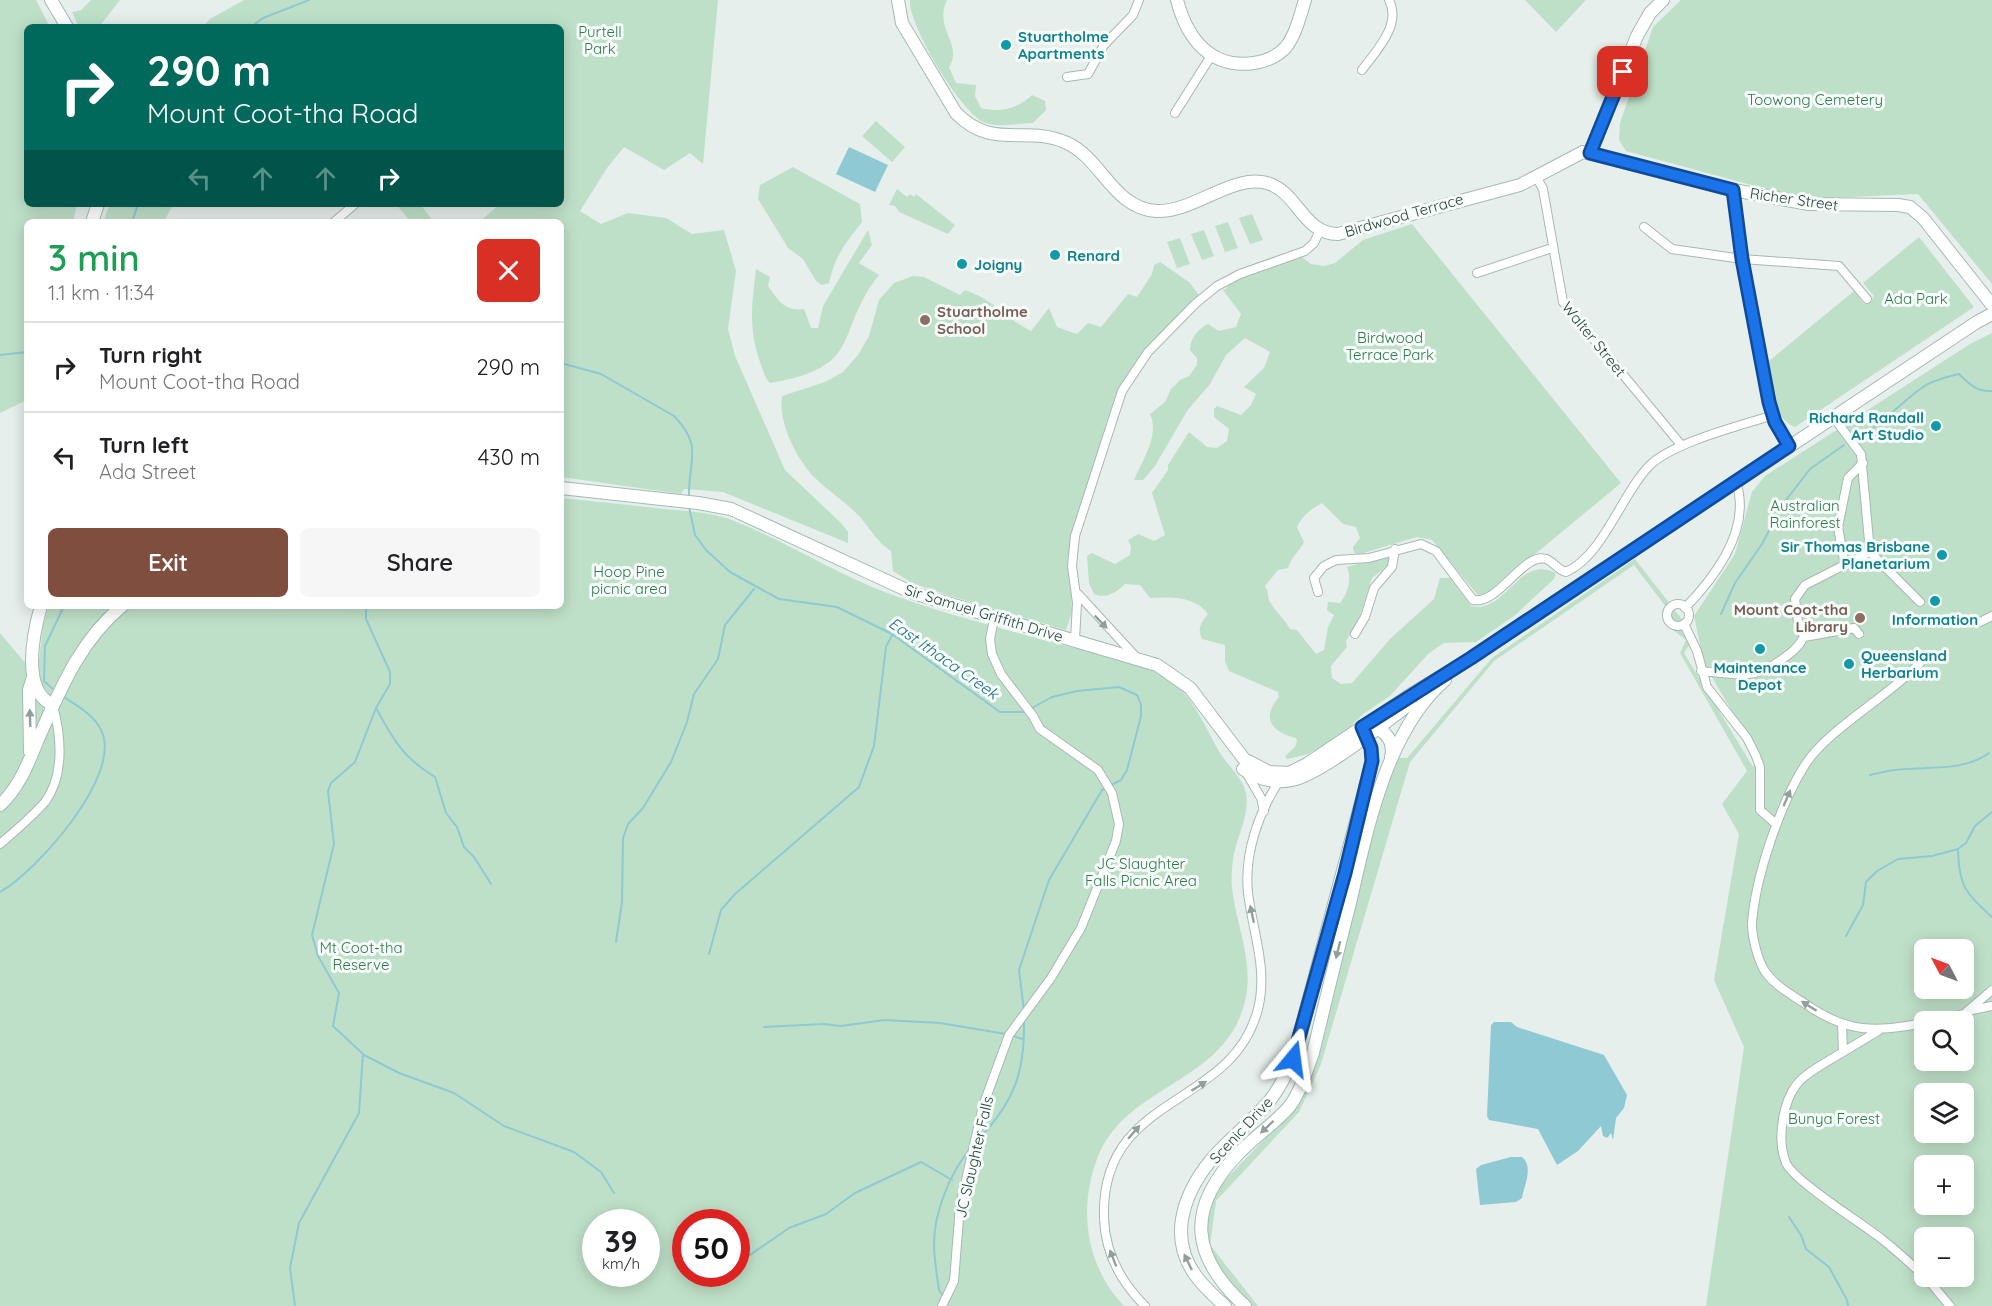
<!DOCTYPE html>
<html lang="en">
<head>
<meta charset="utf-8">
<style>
  :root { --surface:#fff; --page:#f6f6f6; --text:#202124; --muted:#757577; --line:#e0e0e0; --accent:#7f4e3f }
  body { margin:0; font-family:Quicksand,sans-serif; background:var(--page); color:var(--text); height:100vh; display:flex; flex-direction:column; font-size:22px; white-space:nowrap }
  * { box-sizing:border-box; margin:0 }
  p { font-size:20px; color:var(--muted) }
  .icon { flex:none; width:33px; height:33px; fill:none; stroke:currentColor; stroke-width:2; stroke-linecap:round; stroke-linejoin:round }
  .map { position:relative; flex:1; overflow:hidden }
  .details { position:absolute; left:24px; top:219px; width:540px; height:390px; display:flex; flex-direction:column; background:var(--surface); border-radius:9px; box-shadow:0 3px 15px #0003 }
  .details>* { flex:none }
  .guide { position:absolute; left:24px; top:24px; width:540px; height:183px; border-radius:9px; box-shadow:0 3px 15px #0003; background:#00695c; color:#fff; overflow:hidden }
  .needle { width:39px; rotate:311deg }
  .tools { position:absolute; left:1914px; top:939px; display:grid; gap:12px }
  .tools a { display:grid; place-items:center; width:60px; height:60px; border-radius:9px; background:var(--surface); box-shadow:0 3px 15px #0003; font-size:30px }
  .speed { position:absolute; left:582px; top:1209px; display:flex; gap:12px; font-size:30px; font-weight:700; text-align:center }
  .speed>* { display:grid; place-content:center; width:78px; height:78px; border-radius:50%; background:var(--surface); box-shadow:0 3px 15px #0003; line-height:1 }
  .speed small { font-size:15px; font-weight:400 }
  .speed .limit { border:9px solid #d22; background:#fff; color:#111 }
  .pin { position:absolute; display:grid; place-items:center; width:51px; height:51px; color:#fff; margin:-26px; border-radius:12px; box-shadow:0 3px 9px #0006 }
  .me { position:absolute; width:66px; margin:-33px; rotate:16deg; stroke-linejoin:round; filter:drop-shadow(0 0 4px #0008) }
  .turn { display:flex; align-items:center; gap:21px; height:126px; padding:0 24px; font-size:27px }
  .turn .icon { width:78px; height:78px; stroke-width:2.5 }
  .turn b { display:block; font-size:42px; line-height:51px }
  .lanes { display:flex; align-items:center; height:57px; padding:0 24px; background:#0003; justify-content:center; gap:30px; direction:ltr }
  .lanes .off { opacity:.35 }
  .round { display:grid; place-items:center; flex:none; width:63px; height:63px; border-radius:9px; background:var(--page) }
  .head { display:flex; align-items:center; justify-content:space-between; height:102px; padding:0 24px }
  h1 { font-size:36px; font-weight:600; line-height:45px; color:#1e9e55 }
  .action { display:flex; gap:12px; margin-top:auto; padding:12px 24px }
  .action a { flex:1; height:69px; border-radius:9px; background:var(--accent); color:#fff; font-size:24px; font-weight:600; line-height:69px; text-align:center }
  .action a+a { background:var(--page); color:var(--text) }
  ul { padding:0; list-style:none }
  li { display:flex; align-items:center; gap:18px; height:90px; padding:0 24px; border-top:2px solid var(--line) }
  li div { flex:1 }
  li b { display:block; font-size:22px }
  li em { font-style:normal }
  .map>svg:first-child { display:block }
  .green { fill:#bfe0c8; fill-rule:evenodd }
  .water { fill:#8ec9d4 }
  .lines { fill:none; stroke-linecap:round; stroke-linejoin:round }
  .stream { stroke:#8ec9d4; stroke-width:2 }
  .street-casing { stroke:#a8b8b2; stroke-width:10 }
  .secondary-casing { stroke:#a4bbb3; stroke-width:14 }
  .street { stroke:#fff; stroke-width:8 }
  .secondary { stroke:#fff; stroke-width:12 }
  .oneway { fill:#92a09c }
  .route-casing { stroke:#114b97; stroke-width:15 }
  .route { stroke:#1a73e8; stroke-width:10 }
  .culture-dot { fill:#0f9aa8; stroke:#f7fbf9; stroke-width:2 }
  .education-dot { fill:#8d6e63; stroke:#f7fbf9; stroke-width:2 }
  .labels { text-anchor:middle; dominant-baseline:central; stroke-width:6; stroke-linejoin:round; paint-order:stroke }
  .park-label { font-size:15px; fill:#2d7a4b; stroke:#f7fbf9 }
  .culture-label { font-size:15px; font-weight:bold; fill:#0d838f; stroke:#f7fbf9; text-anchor:start }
  .street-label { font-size:15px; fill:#24423a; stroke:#f7fbf9 }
  .education-label { font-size:15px; font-weight:bold; fill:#785e54; stroke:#f7fbf9; text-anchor:start }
  .water-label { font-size:16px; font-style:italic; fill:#1c6f80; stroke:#f7fbf9 }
</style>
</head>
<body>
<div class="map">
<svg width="1992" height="1306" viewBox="0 0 1992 1306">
  <rect width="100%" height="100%" fill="#e6efeb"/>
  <path class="green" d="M0 0H36L50 27H27V204H77L73 222H27V400L0 413Z
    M91 0H120L99 27H79L72 12 81 10Z
    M244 0H718L703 164 690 153 664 170 624 147 607 168 580 211 601 224 628 213 666 218 692 234 724 230 736 271 728 329 735 356 785 470 841 523 848 532V543L723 492 684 489 681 494 561 477V222H479L500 204H561V27H203L210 19Z
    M910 0H947C933 29 964 44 949 67L956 83 976 85 975 96 981 108C1001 113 1017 109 1032 95L1045 101 1046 110 1033 123C1019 123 1000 128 986 123 962 115 908 25 910 0Z
    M1525 0H1586L1556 32Z
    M1681 0H1992V284L1918 194 1803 199 1626 151 1619 140 1620 123 1653 27Z
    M876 121 905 147 892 162 862 136Z
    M793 167 860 204 862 222C845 244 835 256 829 283L822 285 816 281 803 259 788 248 758 199 760 185Z
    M897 189 907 197 910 194 914 197 916 194 955 225 948 234 899 212 895 206 889 205Z
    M110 204H173L164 222H103Z
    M399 204H420L434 222H411L399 208Z
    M1252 214 1263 240 1250 244 1239 218Z
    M1228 222 1238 248 1225 252 1215 226Z
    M1412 224 1621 483 1481 599 1432 540 1417 537 1360 554 1354 553 1353 547 1360 538 1356 527 1343 524 1322 503C1312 508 1302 516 1297 527L1304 542C1299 552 1291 557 1288 568L1278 570 1265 586C1269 592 1267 594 1269 600 1272 608 1285 619 1290 629L1297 630 1316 654 1324 650 1328 627 1334 615 1327 610 1328 602 1340 603C1348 594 1352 578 1347 567L1383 556 1390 558 1391 563 1372 578 1357 624 1346 641 1347 647 1331 666 1332 678 1341 684 1352 683 1391 638 1434 599 1440 578H1450L1471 606C1507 614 1518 554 1556 573L1554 579 1514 616 1476 642 1444 643 1429 653 1390 696 1363 714 1339 738 1308 754 1287 759 1285 756 1295 747 1297 741 1296 738C1271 732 1261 718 1279 697L1278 692 1229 671 1225 661V645L1202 639C1197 628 1201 623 1208 614 1195 596 1170 597 1150 598L1140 585 1125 584C1115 593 1107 599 1094 594L1089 583 1087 556 1092 553 1115 564 1130 555 1131 546 1128 540 1138 534 1154 541 1165 535 1152 493 1168 470V465L1189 432 1207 447 1217 448 1227 441 1229 429 1214 417V409L1217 406 1241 415 1251 405 1256 394 1244 387 1264 368 1270 352 1245 338 1226 355 1210 384 1187 411 1155 466 1143 480H1134C1142 461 1160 435 1150 414L1165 402 1171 389 1180 380 1189 376 1197 365V358L1190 350C1190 339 1198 329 1208 324L1219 331 1236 327 1241 314 1223 290 1227 288 1226 284 1300 256 1311 264 1324 266 1335 263 1363 240Z
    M868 230 872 245 859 263 879 275C833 333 866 367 770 383 764 377 763 370 760 362 748 326 752 305 756 269L770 277 768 286C778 300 785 312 804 309L811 328H818L823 306Z
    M1204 230 1214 256 1202 260 1191 234Z
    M1919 237 1974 307 1795 427C1774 420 1769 384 1764 365L1854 291 1864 304 1870 303 1874 296 1863 283Z
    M1180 238 1190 264 1177 268 1167 242Z
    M1160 262 1189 282 1202 299 1164 336 1122 391 1069 555 1072 612 1066 630 947 595 912 583 893 571 891 551C877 542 871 530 860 517 846 502 828 491 814 477 796 458 778 422 782 396L825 382 843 372 858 355 869 336 879 300 894 283 913 276 924 277 960 295 965 290C996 301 1005 318 1031 331L1049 308 1057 327 1077 334 1088 323 1101 327 1128 294 1137 297 1152 274 1154 265Z
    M1992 333V1306H1706L1744 1047 1714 980 1739 834 1722 804 1747 771 1680 653 1686 640 1664 623 1666 607 1634 565 1494 661 1410 762 1321 1064 1299 1112 1216 1201 1210 1245 1258 1306H1250L1214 1266 1205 1221 1218 1187 1290 1113 1362 876 1379 808 1398 758H1407L1492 658 1635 559 1695 636 1684 653 1753 767 1761 760 1704 664 1694 616 1735 554 1752 492 1765 476 1970 344ZM1924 950H1964V988H1924ZM1924 1022H1964V1060H1924ZM1924 1094H1964V1132H1924ZM1924 1166H1964V1204H1924ZM1924 1238H1964V1276H1924Z
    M561 498C595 501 629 505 664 509 686 511 711 512 732 520 785 541 834 573 887 593 941 613 1004 629 1059 644 1102 656 1154 657 1185 694 1199 711 1209 734 1220 753 1227 764 1239 775 1244 787 1253 808 1238 833 1234 854 1232 864 1231 878 1232 888 1236 924 1253 959 1246 997 1228 1085 1126 1082 1097 1159 1078 1210 1086 1266 1124 1306H0V633L37 677 43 626 49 606H561ZM596 1222H646V1274H596ZM686 1222H736V1274H686Z"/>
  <path class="water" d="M849 147 888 165 875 192 836 174Z
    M1494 1022H1511L1517 1027 1604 1055 1627 1095 1624 1108 1616 1118 1613 1140 1611 1133 1607 1138 1603 1136 1601 1126 1578 1151 1557 1165 1538 1129 1489 1120 1487 1116 1491 1025Z
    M1511 1157H1522C1534 1167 1524 1185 1522 1198L1516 1202 1480 1205 1476 1169 1481 1165Z"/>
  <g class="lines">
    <path class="stream" d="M251 27 263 18 309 0
      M132 222 138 204
      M0 355 27 352
      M561 363 601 374 674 416C704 447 688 459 689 498
      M1859 436C1884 424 1901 402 1923 387 1933 380 1947 377 1959 374 1969 384 1977 392 1992 391
      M689 507 695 535 706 550 730 572 779 599 837 607 892 634 1000 712H1025L1052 697 1077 691 1119 687 1137 695 1141 705V716L1127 770 1121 780 1102 790 1049 880 1019 970 1024 1011
      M1721 614 1735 583 1762 544 1783 504 1810 469 1844 445
      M56 692 44 681 45 646 64 606
      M376 708C393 739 403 758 435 777L446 813 457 827 464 847 474 857 491 884
      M1870 775C1882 772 1894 769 1907 769 1934 767 1966 770 1989 753
      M1958 849C1959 887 1965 892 1992 917
      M0 892C36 872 124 774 101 730 94 715 77 706 64 697
      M1846 936 1863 905 1866 882 1877 871 1898 859 1932 856 1958 849 1966 843 1975 826 1992 812
      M616 942 622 902 623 838 628 824 643 808 671 762 687 722 694 694 718 659 725 625 754 589
      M709 954 721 910 735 894 859 787 874 746 886 647 892 635
      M764 1027 824 1024 841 1026 884 1020 940 1023 1006 1034
      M1011 1035 1022 1039
      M364 1055 399 1073 454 1093 504 1126 574 1152 601 1172 614 1193
      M979 1139C1015 1100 1025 1072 1024 1020
      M1789 1217 1801 1235 1806 1249 1829 1267 1847 1300 1848 1306
      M750 1255 789 1228 826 1214 855 1193 921 1162 952 1180
      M943 1296 939 1290C937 1275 934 1259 934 1244 934 1212 950 1174 969 1150
      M295 1306 290 1268 299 1223 359 1113 363 1054 333 1026 339 993 318 956 312 935 334 844 328 791 331 783 355 762 376 708 390 684V672L366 619V606"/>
    <defs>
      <path id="street" d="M1362 70C1376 51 1402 25 1389 0
        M1067 77 1088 74 1104 45 1133 15 1139 0
        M1175 113 1211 56
        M1537 178 1543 189 1563 302 1682 446
        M1733 190 1742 259 1769 402 1775 422 1789 446
        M334 222 355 204
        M1644 227 1672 249 1742 259 1839 266 1867 299
        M1477 273 1552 248
        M1834 418 1861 454 1870 552 1920 602
        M1845 566 1838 527 1848 478 1863 463
        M1318 592 1314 578 1324 566 1336 560 1369 558 1421 544 1436 551 1473 600C1499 605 1523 552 1546 559 1554 562 1558 570 1566 572 1603 556 1622 493 1650 465 1674 442 1740 426 1773 415
        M1078 594 1135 656
        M1667 615a11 11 0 1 1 22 0a11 11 0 1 1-22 0Z
        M1685 608C1716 576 1752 529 1736 482
        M1980 622 1992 616
        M1684 624 1697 651 1707 687 1747 738 1756 756 1760 767V810L1776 824
        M1355 634 1365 617 1374 588 1392 567 1395 549
        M1804 637 1854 628 1859 634
        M1075 640 1077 603 1072 566 1075 536 1122 391 1148 352 1195 304 1217 286 1240 274 1305 251 1314 243 1320 230
        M1920 663C1888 697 1828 729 1805 765 1780 804 1755 878 1752 924 1752 937 1757 956 1763 968 1771 983 1790 994 1804 1003 1848 1034 1875 1032 1924 1023
        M1701 671C1734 674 1753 681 1781 660 1791 653 1798 648 1804 637L1798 622 1795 599 1805 585 1870 552
        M1247 774 1261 798 1264 811
        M0 844C15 831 32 817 45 802 65 775 61 735 53 706
        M1972 1010 1992 1006
        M1931 1022 1964 1014 1992 990
        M1842 1024 1843 1052 1878 1031
        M1843 1052C1830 1060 1816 1067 1804 1077 1783 1094 1776 1138 1786 1163 1794 1181 1863 1224 1883 1240 1897 1251 1911 1264 1924 1276
        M1925 1276 1950 1306
        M942 1306 954 1281 960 1206 983 1106 1009 1035 1051 978 1081 928 1116 841 1119 824 1112 793 1098 770 1040 729 1033 716 1001 674 992 654 990 639 994 619
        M1145 1306C1121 1282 1105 1252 1104 1218 1100 1092 1232 1110 1258 1009 1268 969 1253 933 1248 893 1244 854 1258 814 1279 781"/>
      <path id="secondary" d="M51 0 67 27
        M898 0 902 23 956 113C993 151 1025 124 1067 143 1102 159 1113 208 1156 211 1194 213 1235 171 1270 184 1298 194 1304 234 1338 234L1520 185 1583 152 1733 190 1809 204 1898 205 1910 207 1923 218 1992 305
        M1177 0C1187 39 1211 69 1254 63 1267 61 1277 57 1286 47 1296 34 1300 16 1305 0
        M1590 153 1637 36 1650 13 1663 0
        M92 222 98 204
        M561 488 698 503 731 509 913 593 1157 665 1190 688 1244 759 1269 772 1289 773 1307 764 1410 695 1471 658 1977 322 1992 314
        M41 606C33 634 21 691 53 705
        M1370 727C1385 729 1395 741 1391 757
        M30 752 29 690 32 680
        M1243 769C1258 779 1274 784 1292 780 1321 774 1384 723 1410 704
        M0 805C20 787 29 761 39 737 61 688 80 641 122 606
        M1225 1306C1215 1297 1204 1287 1196 1276 1163 1231 1190 1179 1225 1145 1240 1130 1257 1116 1271 1099 1280 1087 1287 1073 1293 1059L1372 761 1371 748 1362 727
        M1245 1306C1190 1256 1186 1208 1238 1154 1254 1137 1274 1124 1289 1107 1301 1091 1306 1072 1313 1053 1325 1003 1337 953 1350 903 1367 830 1386 731 1445 680"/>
    </defs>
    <use href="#street" class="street-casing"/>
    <use href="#secondary" class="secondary-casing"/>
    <use href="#street" class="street"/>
    <use href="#secondary" class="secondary"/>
  </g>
  <defs><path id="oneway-solid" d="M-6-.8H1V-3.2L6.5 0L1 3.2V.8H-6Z" transform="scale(1.5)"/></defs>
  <g class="oneway">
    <use href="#oneway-solid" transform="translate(1101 622) rotate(46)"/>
    <use href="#oneway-solid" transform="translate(30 718) rotate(-92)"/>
    <use href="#oneway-solid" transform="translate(1787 798) rotate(-67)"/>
    <use href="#oneway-solid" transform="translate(1252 914) rotate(-102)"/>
    <use href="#oneway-solid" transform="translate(1338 950) rotate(104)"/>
    <use href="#oneway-solid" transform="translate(1809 1006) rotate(-148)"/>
    <use href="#oneway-solid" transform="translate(1199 1086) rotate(-32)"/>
    <use href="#oneway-solid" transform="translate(1267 1127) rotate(137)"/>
    <use href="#oneway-solid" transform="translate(1134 1132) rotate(-49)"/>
    <use href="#oneway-solid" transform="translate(1113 1258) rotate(-111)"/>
    <use href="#oneway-solid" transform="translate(1188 1262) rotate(-116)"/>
  </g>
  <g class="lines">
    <defs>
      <path id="route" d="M1293 1059 1345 873 1372 761 1371 748 1362 727 1471 658 1789 446 1775 422 1769 402 1742 259 1733 190 1590 153 1623 72"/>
    </defs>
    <use href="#route" class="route-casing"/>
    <use href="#route" class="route"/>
  </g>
  <g class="culture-dot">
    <circle cx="1006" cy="45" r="6"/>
    <circle cx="1055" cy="255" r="6"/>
    <circle cx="962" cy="264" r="6"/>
    <circle cx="1936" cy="426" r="6"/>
    <circle cx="1942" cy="555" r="6"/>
    <circle cx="1935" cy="601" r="6"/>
    <circle cx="1760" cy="649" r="6"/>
    <circle cx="1849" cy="664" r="6"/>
  </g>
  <g class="education-dot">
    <circle cx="925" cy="320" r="6"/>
    <circle cx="1860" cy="618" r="6"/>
  </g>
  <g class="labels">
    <g class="park-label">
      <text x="600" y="31">Purtell<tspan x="600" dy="17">Park</tspan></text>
      <text x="1815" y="99">Toowong Cemetery</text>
      <text x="1916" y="298">Ada Park</text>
      <text x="1390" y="337">Birdwood<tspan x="1390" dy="17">Terrace Park</tspan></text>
      <text x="1805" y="505">Australian<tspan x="1805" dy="17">Rainforest</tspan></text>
      <text x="629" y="571">Hoop Pine<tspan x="629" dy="17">picnic area</tspan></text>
      <text x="1141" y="863">JC Slaughter<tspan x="1141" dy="17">Falls Picnic Area</tspan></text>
      <text x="361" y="947">Mt Coot-tha<tspan x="361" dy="17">Reserve</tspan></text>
      <text x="1834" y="1118">Bunya Forest</text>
    </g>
    <g class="culture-label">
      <text x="1018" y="36">Stuartholme<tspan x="1018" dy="17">Apartments</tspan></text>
      <text x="1067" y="255">Renard</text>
      <text x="974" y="264">Joigny</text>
      <text x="1924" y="417" text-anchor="end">Richard Randall<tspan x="1924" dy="17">Art Studio</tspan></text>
      <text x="1930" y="546" text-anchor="end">Sir Thomas Brisbane<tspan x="1930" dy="17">Planetarium</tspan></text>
      <text x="1935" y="619" text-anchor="middle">Information</text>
      <text x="1861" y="655">Queensland<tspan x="1861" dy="17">Herbarium</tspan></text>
      <text x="1760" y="667" text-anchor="middle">Maintenance<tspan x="1760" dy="17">Depot</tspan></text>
    </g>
    <g class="street-label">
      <text transform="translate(1794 199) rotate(8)">Richer Street</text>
      <text transform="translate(1404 215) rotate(-16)">Birdwood Terrace</text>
      <text transform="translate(1594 339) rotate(51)">Walter Street</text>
      <text transform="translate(984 613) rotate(17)">Sir Samuel Griffith Drive</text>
      <text transform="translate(1241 1130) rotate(-47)">Scenic Drive</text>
      <text transform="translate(974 1157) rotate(-77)">JC Slaughter Falls</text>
    </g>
    <g class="education-label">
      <text x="937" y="311">Stuartholme<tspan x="937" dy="17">School</tspan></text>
      <text x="1848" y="609" text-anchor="end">Mount Coot-tha<tspan x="1848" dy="17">Library</tspan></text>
    </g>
    <g class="water-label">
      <text transform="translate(944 658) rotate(35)">East Ithaca Creek</text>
    </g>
  </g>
</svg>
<div class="tools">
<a><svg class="needle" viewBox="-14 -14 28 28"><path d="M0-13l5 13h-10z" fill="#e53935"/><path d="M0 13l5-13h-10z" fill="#757577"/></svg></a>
<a><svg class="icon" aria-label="search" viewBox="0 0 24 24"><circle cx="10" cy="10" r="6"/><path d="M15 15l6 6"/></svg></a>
<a><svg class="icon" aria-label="layers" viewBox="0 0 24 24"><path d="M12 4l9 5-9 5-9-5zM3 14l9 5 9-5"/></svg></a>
<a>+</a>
<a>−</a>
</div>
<div class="speed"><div>39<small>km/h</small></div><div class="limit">50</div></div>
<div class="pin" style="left:1623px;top:72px;background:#d93025"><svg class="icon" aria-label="arrive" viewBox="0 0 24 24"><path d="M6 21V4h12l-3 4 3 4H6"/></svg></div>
<svg class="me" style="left:1293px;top:1059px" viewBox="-20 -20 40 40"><path d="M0-17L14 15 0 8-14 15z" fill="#1a73e8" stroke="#fff" stroke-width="4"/></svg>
<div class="guide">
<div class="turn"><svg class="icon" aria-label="right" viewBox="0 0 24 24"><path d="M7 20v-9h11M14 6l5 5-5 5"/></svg><div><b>290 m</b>Mount Coot-tha Road</div></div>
<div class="lanes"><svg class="icon off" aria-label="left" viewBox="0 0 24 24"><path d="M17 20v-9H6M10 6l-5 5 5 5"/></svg><svg class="icon off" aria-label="ahead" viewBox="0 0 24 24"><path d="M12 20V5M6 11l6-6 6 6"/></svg><svg class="icon off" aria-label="ahead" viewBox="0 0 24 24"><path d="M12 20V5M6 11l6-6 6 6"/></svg><svg class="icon" aria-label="right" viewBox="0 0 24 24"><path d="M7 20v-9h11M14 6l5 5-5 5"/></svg></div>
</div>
<section class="details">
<div class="head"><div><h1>3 min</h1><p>1.1 km · 11:34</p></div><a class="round" style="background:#d93025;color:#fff"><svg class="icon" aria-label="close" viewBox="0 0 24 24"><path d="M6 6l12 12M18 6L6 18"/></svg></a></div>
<ul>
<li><svg class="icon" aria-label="right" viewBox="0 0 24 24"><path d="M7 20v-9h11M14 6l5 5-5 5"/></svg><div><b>Turn right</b><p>Mount Coot-tha Road</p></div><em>290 m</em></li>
<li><svg class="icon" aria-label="left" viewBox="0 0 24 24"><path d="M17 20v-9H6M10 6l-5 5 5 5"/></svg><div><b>Turn left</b><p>Ada Street</p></div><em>430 m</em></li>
</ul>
<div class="action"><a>Exit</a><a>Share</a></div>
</section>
</div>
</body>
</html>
